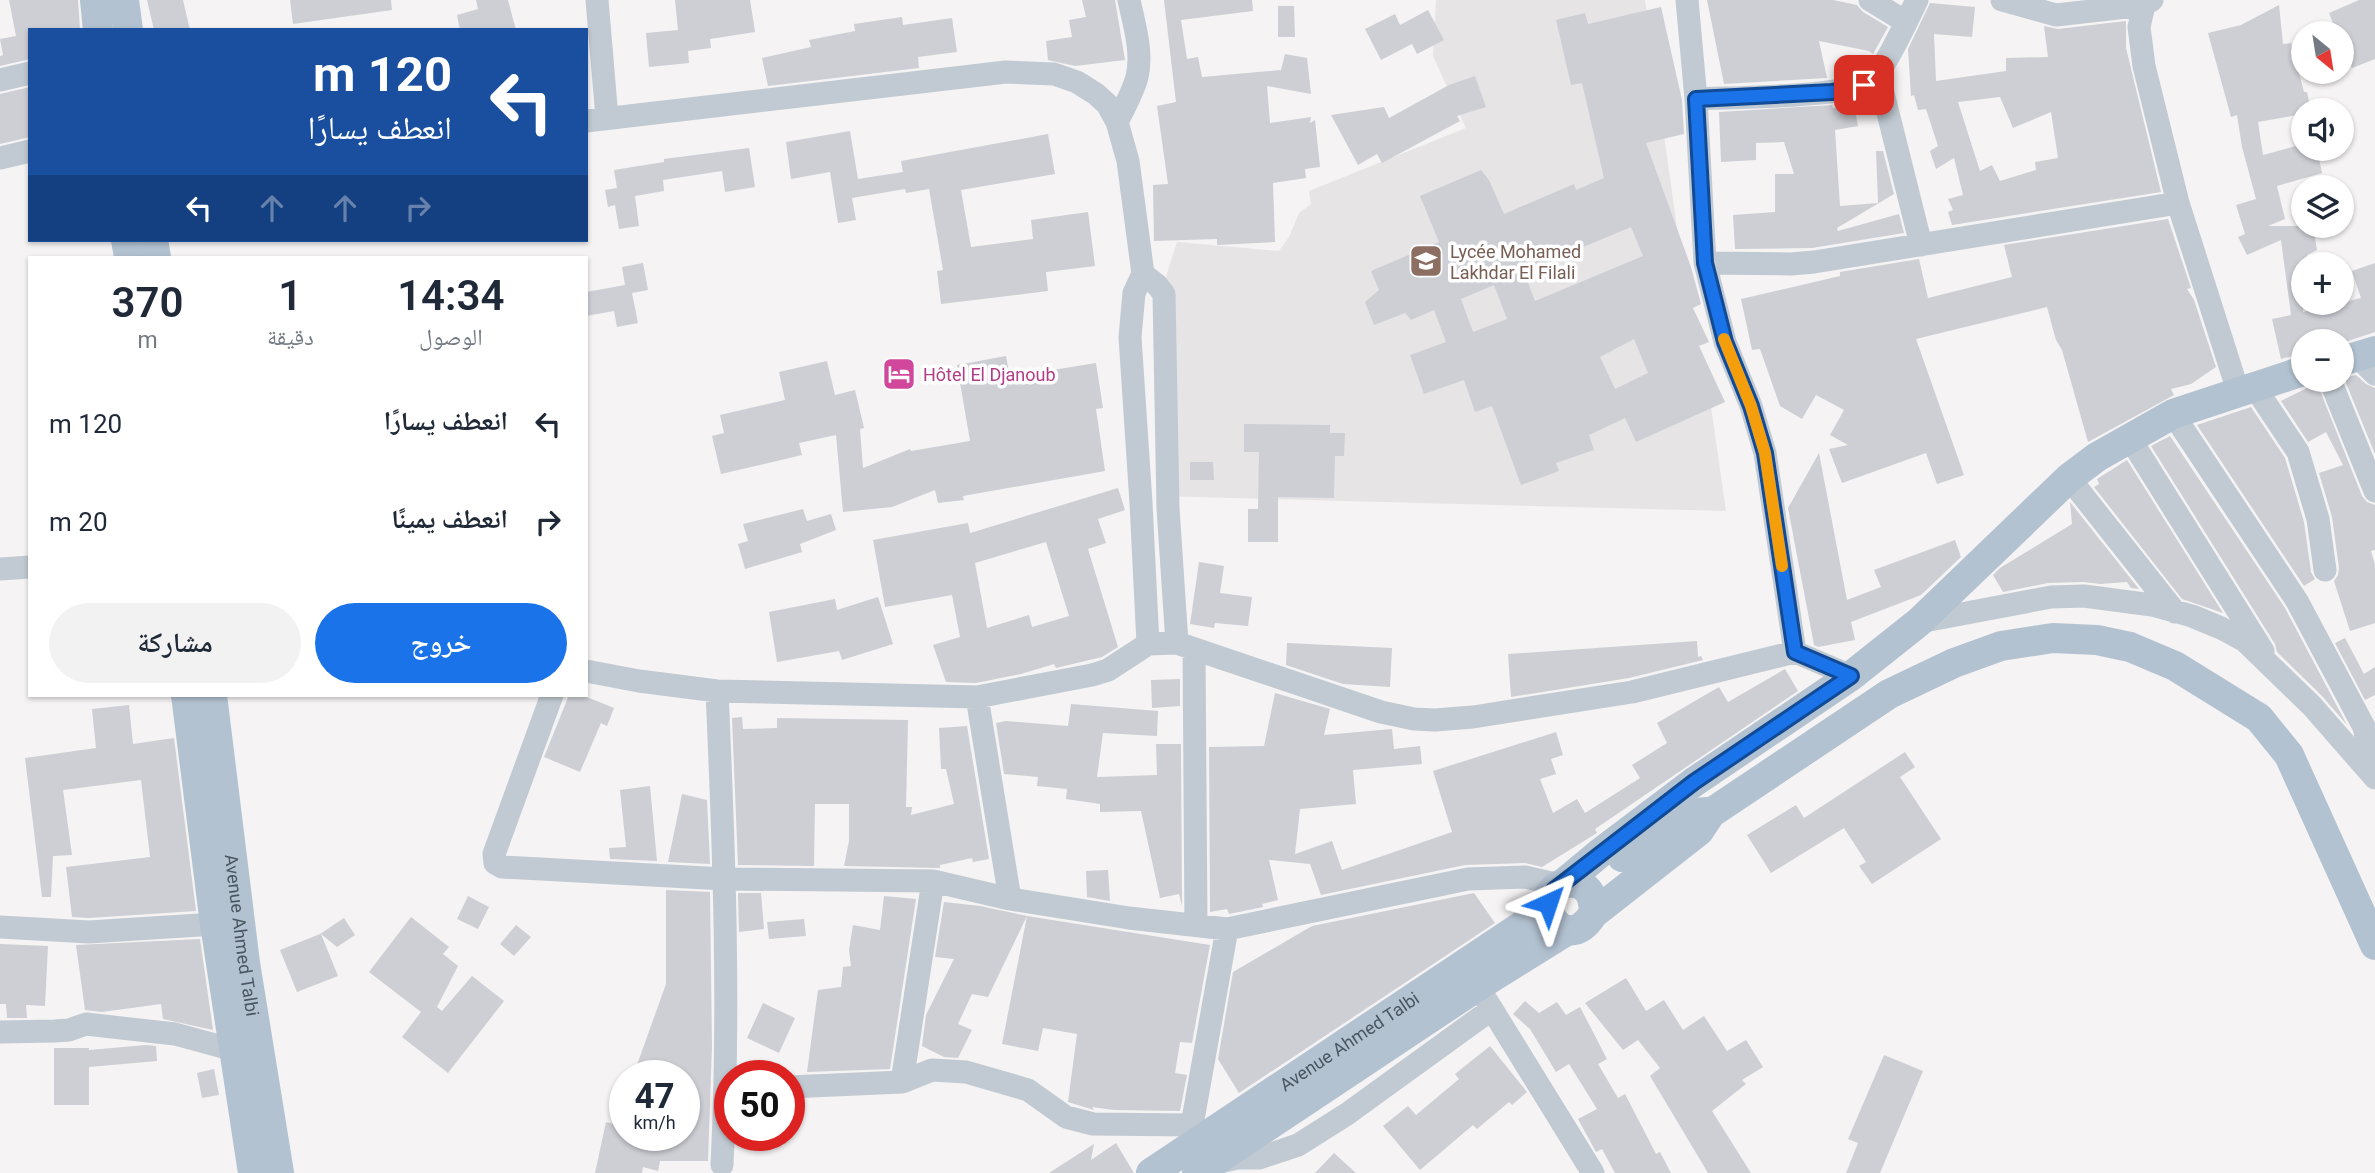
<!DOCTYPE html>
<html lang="ar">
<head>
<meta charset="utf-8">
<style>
  :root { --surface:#fff; --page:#f2f2f3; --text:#1f2937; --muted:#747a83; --accent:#1a73e8 }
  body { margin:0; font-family:Roboto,"Noto Naskh Arabic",sans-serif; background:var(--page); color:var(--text); direction:rtl; height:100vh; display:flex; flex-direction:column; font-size:26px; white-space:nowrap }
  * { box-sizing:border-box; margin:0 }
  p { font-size:23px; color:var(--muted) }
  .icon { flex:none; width:38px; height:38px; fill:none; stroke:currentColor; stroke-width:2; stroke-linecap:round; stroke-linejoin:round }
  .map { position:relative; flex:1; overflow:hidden; direction:ltr }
  .details { position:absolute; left:28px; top:256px; width:560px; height:441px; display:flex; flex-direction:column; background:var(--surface); border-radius:0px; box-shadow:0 2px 5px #0004; direction:rtl }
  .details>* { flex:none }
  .top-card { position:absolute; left:28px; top:28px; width:560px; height:214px; border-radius:0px; box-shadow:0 2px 5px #0004; direction:rtl; background:#1a4fa0; color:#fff; overflow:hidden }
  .needle { width:46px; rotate:150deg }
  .buttons { position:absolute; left:2291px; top:21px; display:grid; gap:14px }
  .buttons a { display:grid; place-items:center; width:63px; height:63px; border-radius:50%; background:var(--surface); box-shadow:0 2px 5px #0004; font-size:35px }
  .speed { position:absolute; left:609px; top:1060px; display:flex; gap:14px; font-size:35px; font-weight:700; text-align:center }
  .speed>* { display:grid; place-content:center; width:91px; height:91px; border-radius:50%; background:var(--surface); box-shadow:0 2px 5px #0004; line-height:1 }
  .speed small { font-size:18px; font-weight:400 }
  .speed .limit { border:10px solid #d22; background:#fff; color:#111 }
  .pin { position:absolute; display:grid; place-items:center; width:60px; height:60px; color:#fff; margin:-30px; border-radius:14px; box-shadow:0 4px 10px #0006 }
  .me { position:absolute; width:77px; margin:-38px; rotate:42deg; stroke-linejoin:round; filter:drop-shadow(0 0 5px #0008) }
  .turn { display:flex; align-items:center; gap:24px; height:147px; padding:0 21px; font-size:32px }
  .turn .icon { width:91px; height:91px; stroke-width:2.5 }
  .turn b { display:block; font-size:49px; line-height:60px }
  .lanes { display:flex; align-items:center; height:66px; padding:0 21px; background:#0003; justify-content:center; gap:35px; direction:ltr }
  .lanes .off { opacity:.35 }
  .eta { display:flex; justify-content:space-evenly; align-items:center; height:119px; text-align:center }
  .eta b { font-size:42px; font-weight:600; line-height:49px }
  .cta { display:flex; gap:14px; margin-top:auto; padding:14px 21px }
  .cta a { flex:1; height:80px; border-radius:42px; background:var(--accent); color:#fff; font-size:28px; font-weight:600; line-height:80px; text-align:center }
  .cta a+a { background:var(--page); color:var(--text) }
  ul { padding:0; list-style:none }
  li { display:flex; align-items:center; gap:21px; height:98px; padding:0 21px }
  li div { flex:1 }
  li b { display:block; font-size:26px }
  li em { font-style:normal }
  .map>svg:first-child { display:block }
  .education { fill:#e6e4e5 }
  .building { fill:#cdcfd5; fill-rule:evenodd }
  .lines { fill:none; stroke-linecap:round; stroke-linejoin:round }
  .minor { stroke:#c1cad2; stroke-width:23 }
  .major { stroke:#b3c2d1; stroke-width:30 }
  .route-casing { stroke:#114b97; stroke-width:18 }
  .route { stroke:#1a73e8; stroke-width:12 }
  .slow { stroke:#f59e0b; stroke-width:12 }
  .labels { text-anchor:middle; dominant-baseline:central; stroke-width:7; stroke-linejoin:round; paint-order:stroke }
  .education-label { font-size:18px; fill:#785e54; stroke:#fff; text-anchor:start }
  .hotel-label { font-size:18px; fill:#b23c85; stroke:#fff; text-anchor:start }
  .street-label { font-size:18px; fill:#4a5661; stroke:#fff }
</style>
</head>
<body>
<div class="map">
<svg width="2375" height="1173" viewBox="0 0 2375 1173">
  <rect width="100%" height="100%" fill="#f5f3f3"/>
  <path class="education" d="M1436 0H1645L1683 271 1709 393 1726 511 1157 496 1162 289 1177 242 1279 251 1289 237 1299 213 1311 204 1309 191 1466 128 1433 56Z"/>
  <path class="building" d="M9 0H78L80 30H30V59L0 66V56L3 55 0 39 16 36Z
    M147 0H183L190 30H154Z
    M290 0H391L392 10 293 24Z
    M476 0H508L516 30H460L457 15 478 9Z
    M675 0H750L755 32 710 39 711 48 688 51 689 63 649 67 646 33 678 30Z
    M1082 0H1115L1125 60 1075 66 1048 60 1046 41 1072 37 1069 20 1086 17Z
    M1164 0H1252L1253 11 1181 20 1187 59 1198 57 1202 77 1281 70 1285 54 1307 58 1311 94 1267 86 1270 123 1311 117 1310 123 1315 120 1320 167 1305 169 1306 178 1273 183 1275 242 1217 245V239L1154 241 1153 185 1168 184 1157 106 1176 102Z
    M1707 0H1833L1857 5 1863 12 1888 27 1873 54 1869 51 1819 41 1827 78 1724 84Z
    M2359 0H2375V59L2352 68 2342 44V33H2337L2329 13Z
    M1930 3 1975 7 1972 37 1934 34 1936 81 2006 71V58L2048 57 2044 26 2058 29 2126 21V48L2161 192 1952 225 1948 212 1953 210 1948 199 1963 195 1954 158 1936 169 1930 151 1938 146 1926 109 1918 110 1914 95 1911 96 1908 49ZM2000 97 2013 128 2051 112 2058 158 2035 162 2036 170 2000 181 1992 165 1980 171 1958 102Z
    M2279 5 2283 44 2291 43 2304 92H2307L2311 110H2303V114L2258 122 2263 155 2303 144V149H2317L2322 173 2277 186 2285 219 2268 226H2313L2317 250 2307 255 2309 264H2303V312L2361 298 2352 271 2375 263V332L2342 343 2303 341V353L2281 359 2272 319 2291 315 2281 240 2247 255 2238 237 2245 234 2236 205 2256 199 2242 147 2237 115 2231 117 2208 33 2241 25Z
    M1278 6H1294L1295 37H1278Z
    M1661 7 1682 100 1684 134 1646 143 1691 267 1701 304 1693 308 1709 342 1699 346 1725 402 1636 442 1625 418 1589 435 1594 450 1556 463 1559 471 1521 485 1492 406 1475 412 1464 380 1424 394 1410 355 1446 342 1434 310 1411 320 1405 313 1374 325 1365 302 1379 290 1371 271 1439 242 1420 196 1481 170 1489 180 1504 214 1574 184 1576 190 1604 178 1582 83 1571 85 1556 20 1585 13 1588 24ZM1631 227 1643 256 1535 301 1524 272ZM1494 285 1507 319 1473 332 1461 299ZM1634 339 1648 373 1615 389 1600 357Z
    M1428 10 1444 40 1417 54 1412 44 1381 60 1365 29 1395 14 1400 25Z
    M902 17 903 25 952 18 957 52 918 57 919 68 768 86 762 58 811 47 809 40 855 31 854 24Z
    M1475 76 1486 107 1457 116 1460 121 1382 163 1377 154 1358 165 1331 115 1384 107 1389 118 1449 85Z
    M30 87V137L0 144V94Z
    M1854 104 1858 126 1835 130 1840 206 1878 203 1876 151H1883L1894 194 1837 228 1838 231 1899 214 1904 233 1812 248 1735 249 1733 215 1775 212V174H1794L1784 142 1756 143V160L1721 162 1719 112 1832 105 1833 108Z
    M850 131 858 179 903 172 901 161 1048 134 1055 174 961 190 971 247 1033 239 1031 220 1088 212 1095 266 1046 272 1048 291 941 304 937 271 943 270 929 189 906 193 905 189 852 198 856 220 838 223 830 172 791 179 786 142Z
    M749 148 755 187 725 192 722 171 663 180 664 191 635 196 639 226 619 229 615 205 608 207 605 190 617 188 614 170 664 162V159Z
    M2168 219 2191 288 2187 289 2194 300 2216 367 2191 384 2171 389 2174 395 2088 442 2062 350 2056 340 2047 307 1916 339 1964 475 1937 484 1926 453 1842 483 1829 449 1848 445 1830 435 1844 410 1816 395 1802 419 1780 406 1760 349 1752 350 1741 299 1840 276V272L1919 259 1928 298 2012 277 2004 245Z
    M643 263 648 290 632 293 638 323 617 327 614 311 586 316V292L625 285 622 267Z
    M1006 356 1010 377 1096 363 1103 408 1096 409 1105 471 963 496 964 500 938 503 935 490 892 507 843 512 836 435 799 443 802 455 721 474 712 436 724 433 720 415 785 400 779 372 827 361 835 395 855 390 864 428 860 429 863 468 910 449 911 451 970 441 957 365Z
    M2356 375 2366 384 2375 388V454L2344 378Z
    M2317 383 2362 496 2367 502 2375 505V550L2371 551 2375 565V623L2350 631 2334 581 2338 575 2339 568 2332 517 2319 473 2343 465 2326 432 2308 442 2281 401Z
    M2251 407 2285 458 2304 522 2311 572 2315 579 2304 586 2197 425Z
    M1244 424 1330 425V433H1345L1344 456H1335L1334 498 1278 497V542H1248V509H1258L1259 452H1244Z
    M2170 436 2285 608 2347 725 2322 696 2277 652 2275 644 2151 446Z
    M1819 453 1847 600 1881 587 1874 570 1955 540 1961 557 1921 595 1851 622 1855 640 1818 647 1814 645 1788 508Z
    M2127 460 2223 613 2182 599 2094 487 2099 484 2097 479Z
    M1190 462H1213L1214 480H1190Z
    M1118 488 1125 510 1098 519 1106 543 1088 549 1118 647 1102 657 1056 668 1054 664 1021 674 976 683 946 682 933 645 960 637 952 595 885 607 873 540 968 523 970 533ZM1046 542 1069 616 1032 627 1029 615 987 628 975 563Z
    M2070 502 2139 589 2131 588 2127 582 2100 584 2084 582 2048 583 2003 592 1993 575 2000 568 2072 524Z
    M803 509 807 521 831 514 836 530 800 544 802 552 745 569 738 544 748 541 743 524Z
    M1199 562 1224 566 1220 593 1252 597 1248 626 1215 623 1214 628 1190 624Z
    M878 597 893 644 842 660 839 651 777 662 769 612 835 599 837 610Z
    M2345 638 2364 674 2375 667V695L2365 700 2335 643Z
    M1697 641 1698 657 1701 656 1703 660 1629 678 1511 697 1508 654Z
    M1287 643 1392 648 1390 687 1343 684 1286 665Z
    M1785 669 1798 691 1595 829 1597 833 1542 867 1525 863 1465 865 1321 895 1310 864 1269 860 1278 900 1262 904 1263 907 1229 914 1227 909 1210 912 1209 747 1264 746 1275 693 1330 709 1324 735 1392 729 1394 749 1420 746 1422 764 1353 770 1356 804 1300 809 1295 854 1332 841 1342 870 1452 832 1433 771 1556 732 1563 755 1551 759 1556 774 1540 779 1553 813 1577 799 1585 813 1640 778 1632 765 1667 743 1657 723 1719 687 1728 702Z
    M1180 679V706L1152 708 1151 680Z
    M569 695H582L614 708 607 726 601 723 580 772 544 757Z
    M1071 704 1158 711 1157 736 1103 733 1097 777 1157 775 1156 744H1181L1182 906 1179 894 1160 898 1141 811 1100 812V804L1066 799 1067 789 1037 786 1038 777 1004 774 996 723 1006 721 1068 726Z
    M129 705 133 744 174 738 196 911 89 918 72 917 66 867 150 857 141 780 63 790 72 855 53 856 51 897H42L25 758 96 748 92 709Z
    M742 717 743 729 777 728V718L908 720 906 807H912L911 815 954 804 946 769H941L939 728 967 726 989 859 973 862 972 858 940 865V868L844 866 849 841V804H815L814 866 738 865 732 718Z
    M1905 752 1915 767 1900 777 1941 839 1872 884 1859 866 1866 862 1844 828 1771 873 1747 835 1796 805 1804 818Z
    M650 786 657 861 610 859 609 848 626 847 620 790Z
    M682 794 707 800 710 864 668 862Z
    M1108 870 1110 901 1087 897 1086 871Z
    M666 890 710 892 712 1046 708 1161H660L658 1171 643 1167 642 1173H595L606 1122 625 1127V1136H684V1076H633L666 984Z
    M738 893H761L764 929 739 932Z
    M1474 893 1495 923 1239 1093 1218 1059 1233 972 1312 926Z
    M468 896 489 907 478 929 457 919Z
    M884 896 916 899 890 1069 807 1072 818 990 841 987 843 967 851 966 849 950 853 925 880 930Z
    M944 902 980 906 1027 916 988 997 972 994 958 1024 972 1030 958 1058 944 1057 922 1046 926 1015 954 959 935 957Z
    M1027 916 1210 945 1192 1043 1180 1042 1175 1073 1187 1075 1180 1111 1114 1110 1092 1107 1094 1110 1068 1102 1077 1034 1043 1028 1038 1051 1002 1044Z
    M411 917 449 947 443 954 458 966 437 1007 442 1011 472 976 504 1001 448 1073 402 1037 421 1012 369 972Z
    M344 918 355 935 337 947 321 934 338 976 297 992 280 950 320 934Z
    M804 919 806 936 769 939 767 922Z
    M516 925 531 937 514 956 500 944Z
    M200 939 213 1030 163 1019 161 1004 102 1012 85 1010 76 945Z
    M0 944 48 946 45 1006 26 1005 27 1018H7L6 1004H0Z
    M1626 978 1646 1011 1664 1000 1683 1030 1704 1016 1727 1051 1746 1040 1763 1067 1742 1080 1746 1084 1712 1111 1751 1173H1708L1650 1076 1660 1068 1638 1040 1623 1050 1585 1003Z
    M1525 1001 1539 1013 1557 1002 1566 1015 1580 1007 1607 1059 1598 1064 1618 1098 1625 1094 1656 1154 1660 1152 1671 1173H1615L1602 1149 1596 1152 1578 1119 1597 1109 1569 1064 1556 1072 1530 1029 1513 1014Z
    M763 1003 795 1018 779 1053 747 1038Z
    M146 1045 156 1046 157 1061 89 1067V1105H54V1048H89V1050Z
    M1490 1046 1527 1092 1512 1105 1509 1102 1477 1129 1473 1125 1420 1170 1383 1126 1408 1106 1416 1115 1459 1079 1455 1074Z
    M1884 1055 1923 1071 1880 1173H1846L1858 1143 1848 1139Z
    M214 1069 219 1095 202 1098 197 1073Z
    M1116 1143 1134 1173H1049L1094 1144 1091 1160Z
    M1334 1153 1356 1173H1315Z"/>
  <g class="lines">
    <path class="minor" d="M597 0 607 118
      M1687 0 1696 99 1705 263 1725 342 1751 406 1765 453 1795 652
      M1870 0 1906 22
      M2002 0 2056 15 2144 5
      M2152 0 2144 5 2139 27 2144 66 2178 203
      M1878 73 1921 245
      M0 80 30 73
      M1696 99C1730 97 1850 98 1872 80 1885 69 1908 18 1917 0
      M586 121 1006 72 1054 74 1077 82 1096 94 1107 104 1117 122 1128 161 1143 274 1134 293 1130 337 1141 503 1148 644
      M1117 122C1124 108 1133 92 1137 77 1143 52 1134 24 1129 0
      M0 158 30 151
      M1705 263 1791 264 1814 262 2178 203 2238 391
      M1143 274 1157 285 1164 294 1168 508 1177 643
      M2357 356 2375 374
      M2330 380 2375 491
      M2254 386 2298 452 2318 519 2325 570
      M2173 414 2297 601 2364 727 2369 751V770
      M2129 437 2263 651
      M2069 478 2175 612
      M0 569 30 567
      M1919 622 2051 597 2084 596 2152 605 2192 616 2221 628 2245 641 2312 706 2375 778
      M1194 649 1196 925
      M586 671 639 681 717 691 977 697 1092 675 1108 670 1148 644 1177 643 1381 712 1414 719 1435 720 1473 717 1632 692 1795 652 1851 676
      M717 691C724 849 730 1007 722 1165
      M552 695 494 854 495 863 502 867 725 879 933 881 1010 899 1129 918 1227 929 1468 879 1525 877 1560 885
      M977 697 1010 899
      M0 927 89 932 215 924
      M1485 998 1593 1173
      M0 1032 55 1031 69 1030 86 1024 175 1034 234 1050 245 1056
      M902 1082 933 881
      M789 1087 902 1082 932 1070 966 1072 1028 1090 1066 1117 1093 1124 1192 1125
      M1198 1139 1192 1125 1227 929
      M1216 1163 1237 1158H1259L1298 1145 1347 1114 1492 1009"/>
    <g class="major">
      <path d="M95 0 98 30"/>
      <path d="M124 0 128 30"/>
      <path d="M126 240 129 257"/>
      <path d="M153 240 156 257"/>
      <path d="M2342 361 2375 351"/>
      <path d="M186 695 215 924 253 1173"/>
      <path id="s1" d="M212 695 245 963 279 1173"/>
      <path d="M1622 857C1638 848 1693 809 1707 812"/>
      <path d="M1564 883 1600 853 1694 782 1851 676 1919 622 2069 478 2097 457 2173 414 2303 371"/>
      <path d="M1593 914C1596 897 1586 880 1567 883 1523 890 1564 962 1593 914L1699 831 1711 813 1889 694 1954 663 2001 646 2053 638 2097 640 2130 647 2175 666 2259 718 2289 755 2375 945"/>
      <path id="s2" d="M1151 1173 1547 909"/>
      <path d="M1197 1173 1478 986 1568 930"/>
    </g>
  </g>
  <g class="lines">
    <defs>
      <path id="route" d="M1548 903 1554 890 1694 782 1851 676 1795 652 1765 453 1751 406 1725 342 1705 263 1696 99 1832 92 1864 85"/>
    </defs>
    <use href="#route" class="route-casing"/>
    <use href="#route" class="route"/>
    <path class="slow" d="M1724 339 1751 406 1765 453 1782 566"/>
  </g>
  <defs>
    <symbol id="school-square" viewBox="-11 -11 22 22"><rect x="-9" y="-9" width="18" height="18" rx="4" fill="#8d6e63" stroke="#fff"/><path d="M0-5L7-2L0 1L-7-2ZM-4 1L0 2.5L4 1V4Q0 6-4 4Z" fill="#fff"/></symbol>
    <symbol id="hotel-square" viewBox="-11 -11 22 22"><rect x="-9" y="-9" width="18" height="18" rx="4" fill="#d1479c" stroke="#fff"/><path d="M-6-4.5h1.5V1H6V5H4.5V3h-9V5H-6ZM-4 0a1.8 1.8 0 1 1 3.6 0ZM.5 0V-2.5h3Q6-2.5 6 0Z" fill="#fff"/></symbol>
  </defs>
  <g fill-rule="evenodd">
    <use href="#school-square" x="1407" y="242" width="38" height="38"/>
    <use href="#hotel-square" x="880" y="355" width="38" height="38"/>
  </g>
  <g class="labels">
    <g class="education-label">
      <text x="1450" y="251">Lycée Mohamed<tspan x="1450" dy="21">Lakhdar El Filali</tspan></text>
    </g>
    <g class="hotel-label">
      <text x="923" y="374">Hôtel El Djanoub</text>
    </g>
    <g class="street-label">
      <text stroke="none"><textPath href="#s1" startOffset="242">Avenue Ahmed Talbi</textPath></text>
      <text stroke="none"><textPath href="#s2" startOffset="238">Avenue Ahmed Talbi</textPath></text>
    </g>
  </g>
</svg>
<div class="buttons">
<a><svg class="needle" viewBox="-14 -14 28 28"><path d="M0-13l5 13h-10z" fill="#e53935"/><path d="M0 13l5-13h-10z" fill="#747a83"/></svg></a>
<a><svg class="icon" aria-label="sound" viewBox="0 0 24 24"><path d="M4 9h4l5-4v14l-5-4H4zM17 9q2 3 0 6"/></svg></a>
<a><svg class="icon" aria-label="layers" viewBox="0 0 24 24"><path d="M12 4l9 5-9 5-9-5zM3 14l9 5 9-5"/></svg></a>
<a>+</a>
<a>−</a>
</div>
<div class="speed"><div>47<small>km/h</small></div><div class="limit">50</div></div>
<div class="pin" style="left:1864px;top:85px;background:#d93025"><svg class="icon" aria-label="arrive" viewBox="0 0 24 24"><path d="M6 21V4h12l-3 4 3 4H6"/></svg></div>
<svg class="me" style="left:1548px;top:903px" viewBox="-20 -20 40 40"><path d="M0-17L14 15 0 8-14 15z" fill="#1a73e8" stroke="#fff" stroke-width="4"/></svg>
<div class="top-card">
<div class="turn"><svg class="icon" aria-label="left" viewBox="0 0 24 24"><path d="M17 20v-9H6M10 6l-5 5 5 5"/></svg><div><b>120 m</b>انعطف يسارًا</div></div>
<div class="lanes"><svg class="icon" aria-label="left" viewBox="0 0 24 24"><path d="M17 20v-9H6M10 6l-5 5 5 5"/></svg><svg class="icon off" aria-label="ahead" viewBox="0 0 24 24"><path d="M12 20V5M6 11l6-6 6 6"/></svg><svg class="icon off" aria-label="ahead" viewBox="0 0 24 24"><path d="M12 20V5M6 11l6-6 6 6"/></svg><svg class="icon off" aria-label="right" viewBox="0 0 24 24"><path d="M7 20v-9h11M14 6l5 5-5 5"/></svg></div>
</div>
<section class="details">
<div class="eta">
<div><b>14:34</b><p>الوصول</p></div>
<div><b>1</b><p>دقيقة</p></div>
<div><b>370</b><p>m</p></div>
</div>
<ul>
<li><svg class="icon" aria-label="left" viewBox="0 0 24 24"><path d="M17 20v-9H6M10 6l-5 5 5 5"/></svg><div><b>انعطف يسارًا</b></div><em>120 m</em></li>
<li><svg class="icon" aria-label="right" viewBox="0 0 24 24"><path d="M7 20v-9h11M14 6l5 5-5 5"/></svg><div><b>انعطف يمينًا</b></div><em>20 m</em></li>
</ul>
<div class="cta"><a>خروج</a><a>مشاركة</a></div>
</section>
</div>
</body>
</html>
